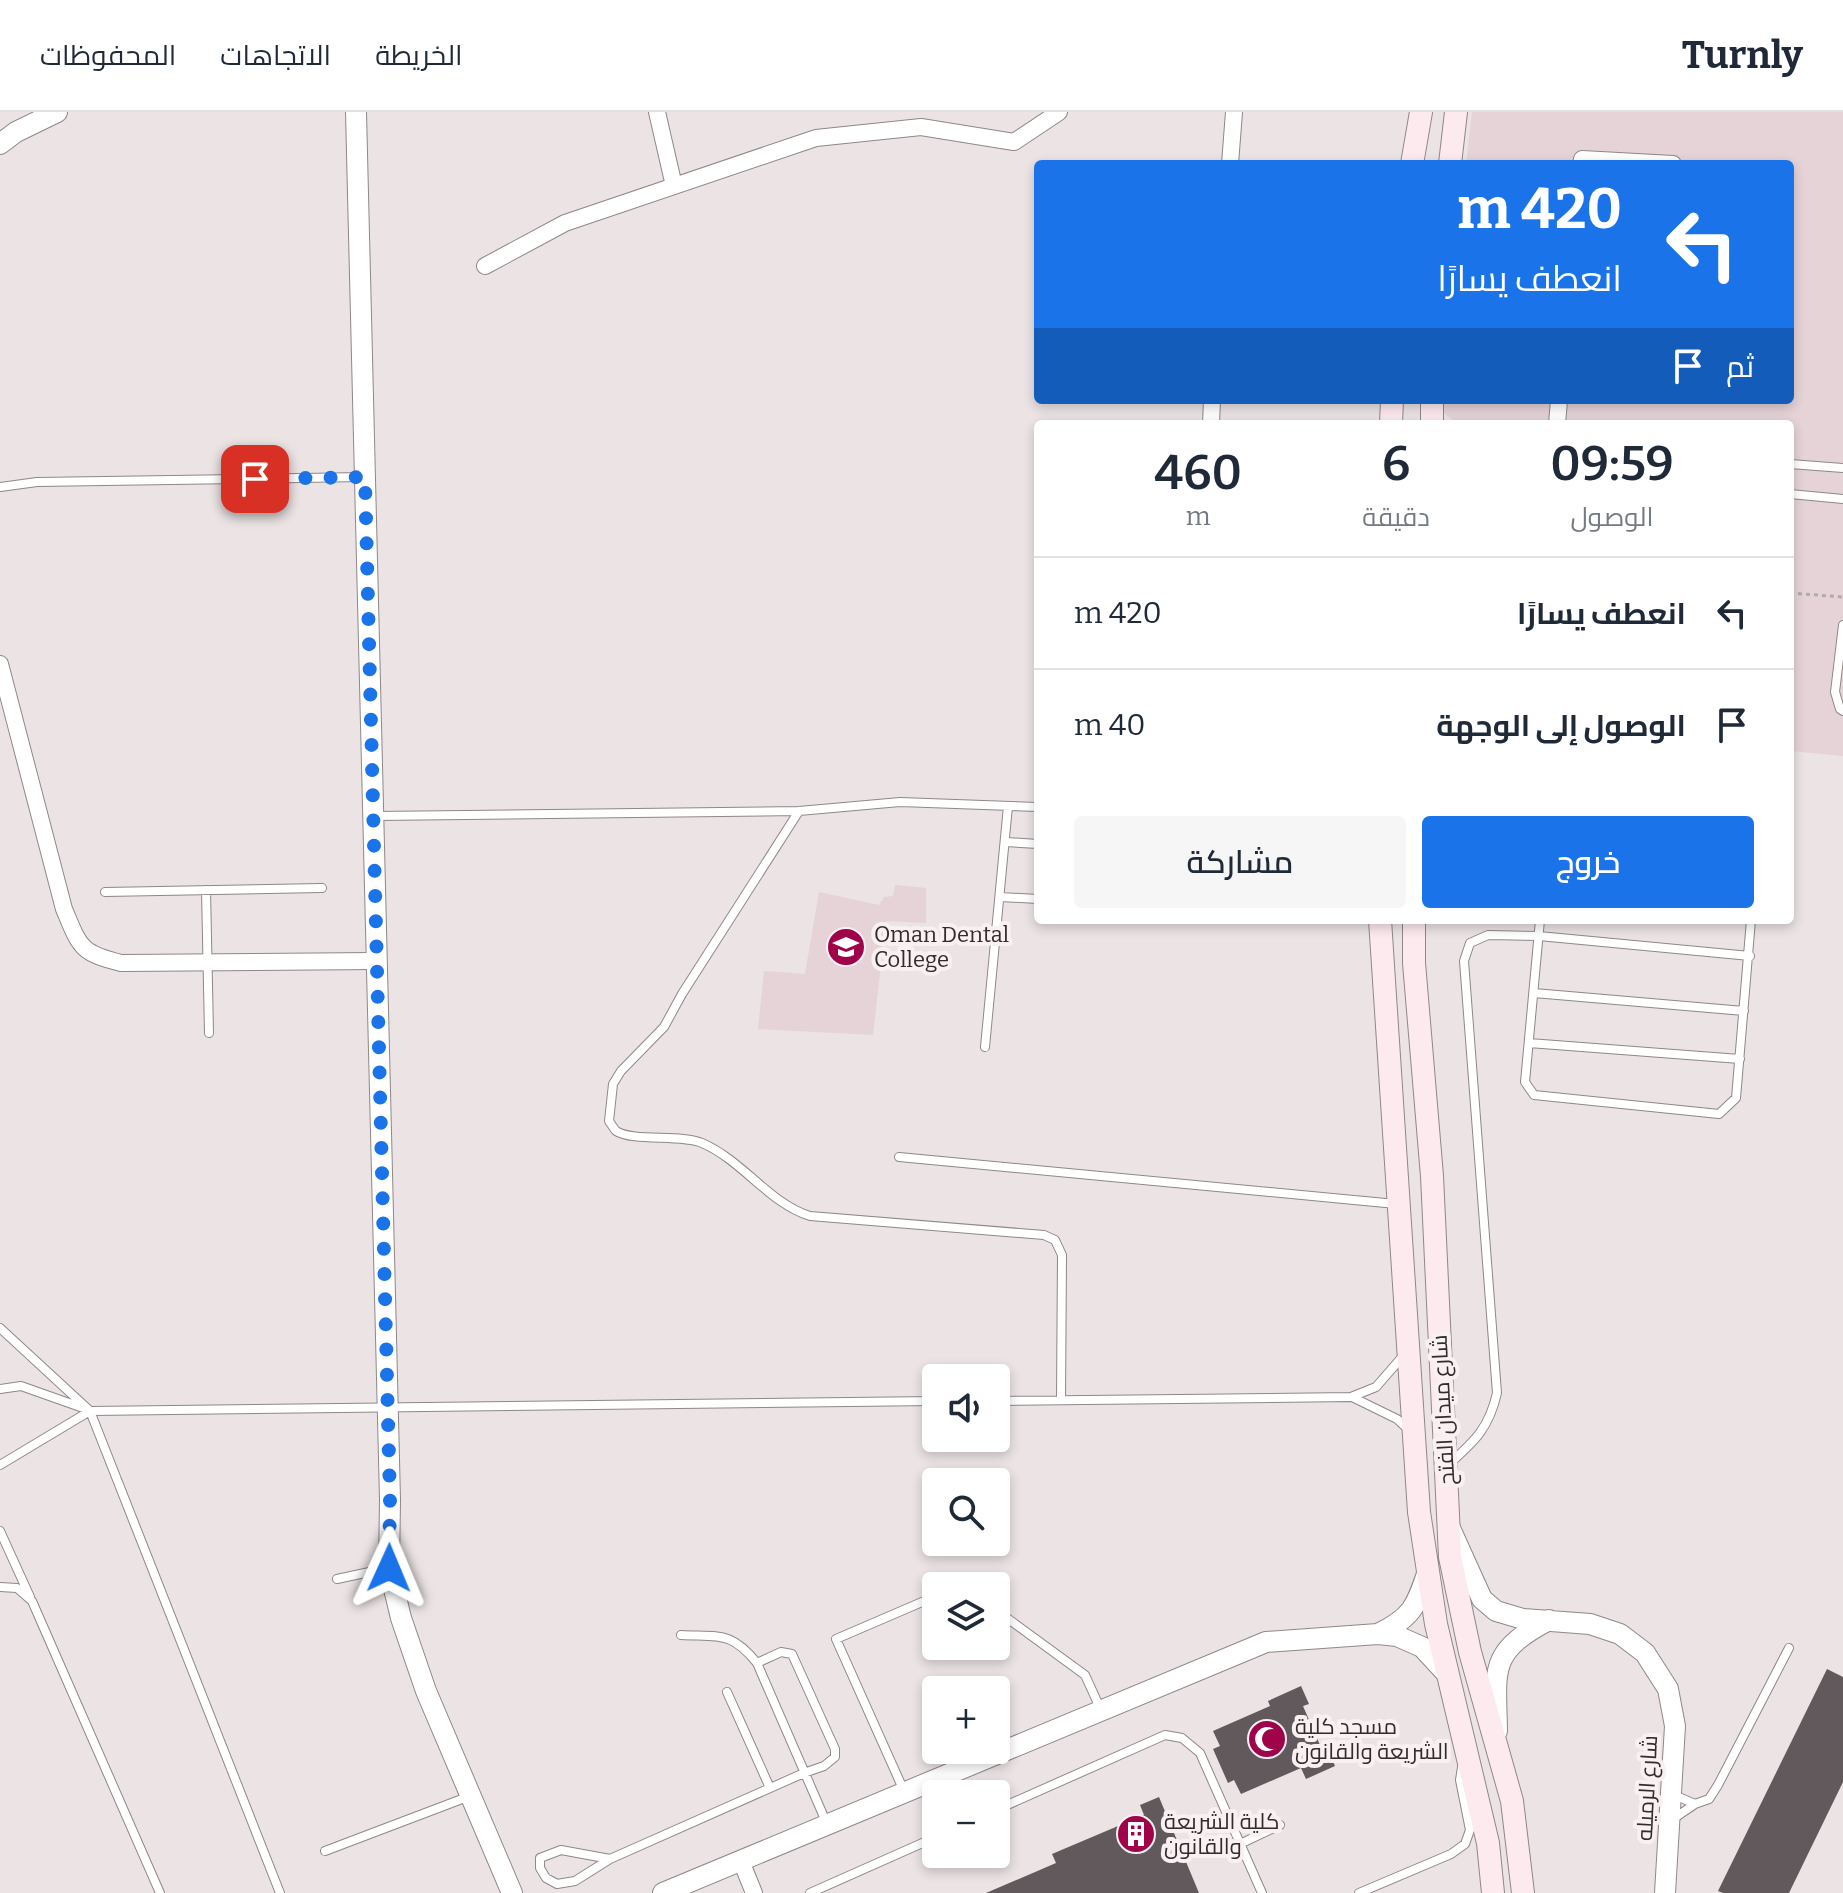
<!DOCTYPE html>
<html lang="ar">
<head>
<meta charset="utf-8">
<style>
  :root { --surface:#fff; --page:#f6f6f7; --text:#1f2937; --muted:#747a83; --line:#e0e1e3; --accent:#1a73e8 }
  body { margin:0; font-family:Bitter,Cairo,serif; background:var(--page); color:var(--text); direction:rtl; height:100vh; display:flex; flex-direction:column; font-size:30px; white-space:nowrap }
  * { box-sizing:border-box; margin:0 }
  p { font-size:26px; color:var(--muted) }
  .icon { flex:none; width:44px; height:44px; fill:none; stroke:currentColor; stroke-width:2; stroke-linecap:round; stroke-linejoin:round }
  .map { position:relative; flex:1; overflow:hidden; direction:ltr }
  .sheet { position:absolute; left:1034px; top:308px; width:760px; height:504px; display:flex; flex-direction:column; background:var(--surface); border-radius:8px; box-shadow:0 4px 12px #0003; direction:rtl }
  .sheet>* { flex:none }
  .hud { position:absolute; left:1034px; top:48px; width:760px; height:244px; border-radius:8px; box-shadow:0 4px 12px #0003; direction:rtl; background:#1a73e8; color:#fff; overflow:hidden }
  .fabs { position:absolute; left:922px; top:1252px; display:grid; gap:16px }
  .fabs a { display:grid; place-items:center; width:88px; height:88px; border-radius:8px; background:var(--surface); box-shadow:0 4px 12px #0003; font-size:40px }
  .pin { position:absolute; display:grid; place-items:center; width:68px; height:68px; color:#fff; margin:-34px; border-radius:16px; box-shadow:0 4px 12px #0006 }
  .me { position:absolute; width:88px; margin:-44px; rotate:1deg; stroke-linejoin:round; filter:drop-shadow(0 0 6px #0008) }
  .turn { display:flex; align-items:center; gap:28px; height:168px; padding:0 40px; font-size:36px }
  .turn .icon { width:104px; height:104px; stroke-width:2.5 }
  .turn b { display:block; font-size:56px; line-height:68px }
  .then { display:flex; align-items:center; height:76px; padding:0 40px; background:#0003; gap:16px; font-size:30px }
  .eta { display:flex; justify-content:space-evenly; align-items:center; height:136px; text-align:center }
  .eta b { font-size:48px; font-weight:600; line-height:56px }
  .action { display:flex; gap:16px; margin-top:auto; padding:16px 40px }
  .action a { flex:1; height:92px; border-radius:8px; background:var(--accent); color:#fff; font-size:32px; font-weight:600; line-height:92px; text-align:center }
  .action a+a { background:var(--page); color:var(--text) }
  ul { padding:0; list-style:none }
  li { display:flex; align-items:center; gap:24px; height:112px; padding:0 40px; border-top:2px solid var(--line) }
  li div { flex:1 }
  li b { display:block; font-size:30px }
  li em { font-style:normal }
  header { display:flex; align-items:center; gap:48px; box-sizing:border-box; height:112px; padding:0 40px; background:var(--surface); border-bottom:2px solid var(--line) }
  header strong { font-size:38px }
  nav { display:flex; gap:44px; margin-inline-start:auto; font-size:28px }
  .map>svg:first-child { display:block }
  .built { fill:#e5d3d7 }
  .building { fill:#61595b }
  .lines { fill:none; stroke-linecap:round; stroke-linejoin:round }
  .service-casing { stroke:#8f8788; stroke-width:10 }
  .minor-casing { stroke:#8f8788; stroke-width:18 }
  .tertiary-casing { stroke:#8f8788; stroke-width:22 }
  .secondary-casing { stroke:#8f8788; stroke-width:24 }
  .path { stroke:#b1aaab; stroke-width:3; stroke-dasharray:4 4; stroke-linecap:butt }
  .service { stroke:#fff; stroke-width:8 }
  .minor { stroke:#fff; stroke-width:16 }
  .tertiary { stroke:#fff; stroke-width:20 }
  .secondary { stroke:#fdeaee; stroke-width:22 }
  .route { stroke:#1a73e8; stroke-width:14; stroke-dasharray:0 25.2 }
  .labels { text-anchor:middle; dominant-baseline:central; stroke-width:8; stroke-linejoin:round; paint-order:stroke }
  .poi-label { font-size:22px; fill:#312d2e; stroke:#f9f0f2; text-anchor:start }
  .street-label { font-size:22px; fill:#312d2e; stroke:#f9f0f2 }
</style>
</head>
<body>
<header>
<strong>Turnly</strong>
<nav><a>الخريطة</a><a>الاتجاهات</a><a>المحفوظات</a></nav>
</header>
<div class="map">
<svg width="1843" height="1781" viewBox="0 0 1843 1781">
  <rect width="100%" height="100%" fill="#ebe3e4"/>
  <path class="built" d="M1472 0H1843V644L1790 639V312H1457L1443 300 1444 288H1790V52H1466Z
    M895 773 926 776V811L886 809 873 923 758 917 764 859 805 862 819 780 879 793 884 785 893 784Z"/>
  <path class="building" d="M1827 1557 1843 1565V1670L1789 1781H1723L1718 1779Z
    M1301 1574 1309 1592 1303 1594 1323 1640 1328 1638 1335 1654 1306 1667 1301 1656 1241 1682 1234 1668 1228 1671 1213 1637 1220 1634 1213 1619 1270 1594 1268 1589Z
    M1159 1685 1199 1781H986L1056 1751 1052 1742 1144 1703 1140 1693Z"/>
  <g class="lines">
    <defs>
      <path id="service" d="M1790 352 1843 356
        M0 375 37 370 364 365
        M1790 382 1843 387
        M1843 513 1835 580 1840 597 1843 599
        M799 699 682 882 664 915 621 959 613 972 609 1009C609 1009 615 1018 616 1019 633 1030 681 1022 702 1031 742 1048 770 1092 810 1104L1044 1123 1055 1128 1062 1143 1061 1288
        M375 704 799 699 900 690 1038 695
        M1006 730 1038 732
        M206 778 209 921
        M105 780 322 776
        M1000 785 1038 787
        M1540 808 1525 970 1534 983 1719 1002 1736 986 1751 808
        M1534 881 1744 899
        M1529 931 1740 947
        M985 935 1008 694
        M899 1045 1396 1092
        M0 1216 90 1299 936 1289
        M0 1277 21 1274 86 1297
        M1352 1285 1397 1307 1409 1318
        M996 1289 1351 1285 1376 1275 1403 1244
        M1449 1352C1475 1329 1489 1316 1497 1281L1464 849 1470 831 1488 823 1539 824 1750 844
        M0 1353 90 1299 280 1781
        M0 1419 30 1485
        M337 1467 388 1456
        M960 1474H962
        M0 1475 17 1476 32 1489 160 1781
        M996 1498 1085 1563 1101 1598
        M681 1523C720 1525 731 1519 757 1551L827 1712
        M727 1580 770 1676
        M904 1679 836 1527 936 1484
        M1695 1692 1709 1687 1718 1673 1789 1536
        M996 1698 1165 1623 1182 1626 1200 1641 1262 1781
        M1673 1707 1695 1692 1674 1683
        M1240 1732 1280 1713
        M325 1739 470 1684
        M610 1747 561 1738 540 1746V1756L546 1766 557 1772 575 1769 610 1747 804 1661 824 1654 835 1645V1637L792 1542 781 1540 757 1551
        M810 1781 936 1725
        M1359 1781 1451 1742 1465 1732 1470 1718 1460 1668 1462 1655"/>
      <path id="minor" d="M657 0 674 74
        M1230 52 1234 0
        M1581 52 1582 47 1673 52
        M485 154 565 111 816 26 921 15 1014 30 1059 0
        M1211 312 1212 288
        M1557 312 1559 288
        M0 552 64 797C80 835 80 841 121 851L376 849
        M741 1749 754 1781"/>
      <path id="tertiary" d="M356 0 390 1388 389 1456 401 1506 426 1579 512 1781
        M0 32 16 20 57 0
        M1449 1414 1482 1487 1496 1499 1523 1507 1590 1512 1620 1522 1645 1541 1668 1577 1675 1614 1665 1781
        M1378 1522C1413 1505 1416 1494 1428 1459
        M1497 1619C1496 1557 1488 1540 1549 1508
        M663 1781 1266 1530 1378 1522 1397 1524 1422 1535 1447 1562"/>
      <path id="secondary" d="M1412 52 1421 0
        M1450 52 1456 0
        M1391 312 1392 288
        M1432 312V288
        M1380 808 1419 1400 1436 1512 1488 1731 1493 1781
        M1414 808V851L1432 1064 1450 1445 1470 1540 1512 1689 1523 1781"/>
    </defs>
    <use href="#service" class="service-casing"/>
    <use href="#minor" class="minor-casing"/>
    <use href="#tertiary" class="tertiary-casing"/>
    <use href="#secondary" class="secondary-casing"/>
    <path class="path" d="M1790 481 1843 485"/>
    <use href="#service" class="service"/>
    <use href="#minor" class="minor"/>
    <use href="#tertiary" class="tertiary"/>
    <use href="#secondary" class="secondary"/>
  </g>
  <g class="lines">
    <path class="route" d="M255 367 365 365 390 1388 389 1456"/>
  </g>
  <defs>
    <symbol id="university-disc" viewBox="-11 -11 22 22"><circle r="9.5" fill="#9f0349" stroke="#f9f0f2"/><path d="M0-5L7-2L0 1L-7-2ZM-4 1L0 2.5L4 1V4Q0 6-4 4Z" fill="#fff"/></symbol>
    <symbol id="mosque-disc" viewBox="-11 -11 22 22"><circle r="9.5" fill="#9f0349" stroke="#f9f0f2"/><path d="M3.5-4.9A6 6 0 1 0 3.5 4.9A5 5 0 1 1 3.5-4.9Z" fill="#fff"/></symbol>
    <symbol id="building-disc" viewBox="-11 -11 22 22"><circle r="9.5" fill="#9f0349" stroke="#f9f0f2"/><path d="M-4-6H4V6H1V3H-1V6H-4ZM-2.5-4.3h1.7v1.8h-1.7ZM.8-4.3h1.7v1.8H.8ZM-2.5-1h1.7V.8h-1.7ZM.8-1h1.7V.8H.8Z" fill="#fff"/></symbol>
  </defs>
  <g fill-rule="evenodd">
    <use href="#university-disc" x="824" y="813" width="44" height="44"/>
    <use href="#mosque-disc" x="1245" y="1605" width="44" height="44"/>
    <use href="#building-disc" x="1114" y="1700" width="44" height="44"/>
  </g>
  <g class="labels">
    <g class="poi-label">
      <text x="874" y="822">Oman Dental<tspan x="874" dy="25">College</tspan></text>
      <text x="1295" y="1614">مسجد كلية<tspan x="1295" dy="25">الشريعة والقانون</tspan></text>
      <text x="1164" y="1709">كلية الشريعة<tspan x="1164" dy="25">والقانون</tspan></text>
    </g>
    <g class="street-label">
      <text transform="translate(1443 1298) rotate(-93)">شارع ميدان الفتح</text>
      <text transform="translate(1647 1676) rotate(-87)">شارع الرميله</text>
    </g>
  </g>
</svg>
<div class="fabs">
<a><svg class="icon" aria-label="sound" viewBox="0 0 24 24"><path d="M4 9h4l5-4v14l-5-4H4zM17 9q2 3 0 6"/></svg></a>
<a><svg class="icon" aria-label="search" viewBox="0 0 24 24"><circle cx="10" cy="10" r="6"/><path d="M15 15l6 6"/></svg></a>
<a><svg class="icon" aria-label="layers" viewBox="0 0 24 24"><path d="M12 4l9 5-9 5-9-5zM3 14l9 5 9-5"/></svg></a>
<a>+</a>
<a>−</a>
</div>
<div class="pin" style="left:255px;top:367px;background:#d93025"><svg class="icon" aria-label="arrive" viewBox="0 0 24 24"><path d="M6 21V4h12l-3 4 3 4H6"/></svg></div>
<svg class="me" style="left:389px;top:1456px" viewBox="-20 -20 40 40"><path d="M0-17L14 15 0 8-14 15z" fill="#1a73e8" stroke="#fff" stroke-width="4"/></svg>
<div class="hud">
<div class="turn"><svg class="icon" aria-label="left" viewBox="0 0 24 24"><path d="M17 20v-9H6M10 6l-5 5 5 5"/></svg><div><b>420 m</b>انعطف يسارًا</div></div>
<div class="then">ثم<svg class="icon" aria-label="arrive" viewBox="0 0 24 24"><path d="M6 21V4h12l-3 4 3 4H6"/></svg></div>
</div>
<section class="sheet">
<div class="eta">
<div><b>09:59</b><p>الوصول</p></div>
<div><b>6</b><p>دقيقة</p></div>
<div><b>460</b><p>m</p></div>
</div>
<ul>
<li><svg class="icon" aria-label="left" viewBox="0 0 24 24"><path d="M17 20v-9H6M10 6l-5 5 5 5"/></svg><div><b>انعطف يسارًا</b></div><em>420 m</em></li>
<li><svg class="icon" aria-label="arrive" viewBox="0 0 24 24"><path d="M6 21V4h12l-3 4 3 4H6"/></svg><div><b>الوصول إلى الوجهة</b></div><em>40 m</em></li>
</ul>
<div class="action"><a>خروج</a><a>مشاركة</a></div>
</section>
</div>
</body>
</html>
